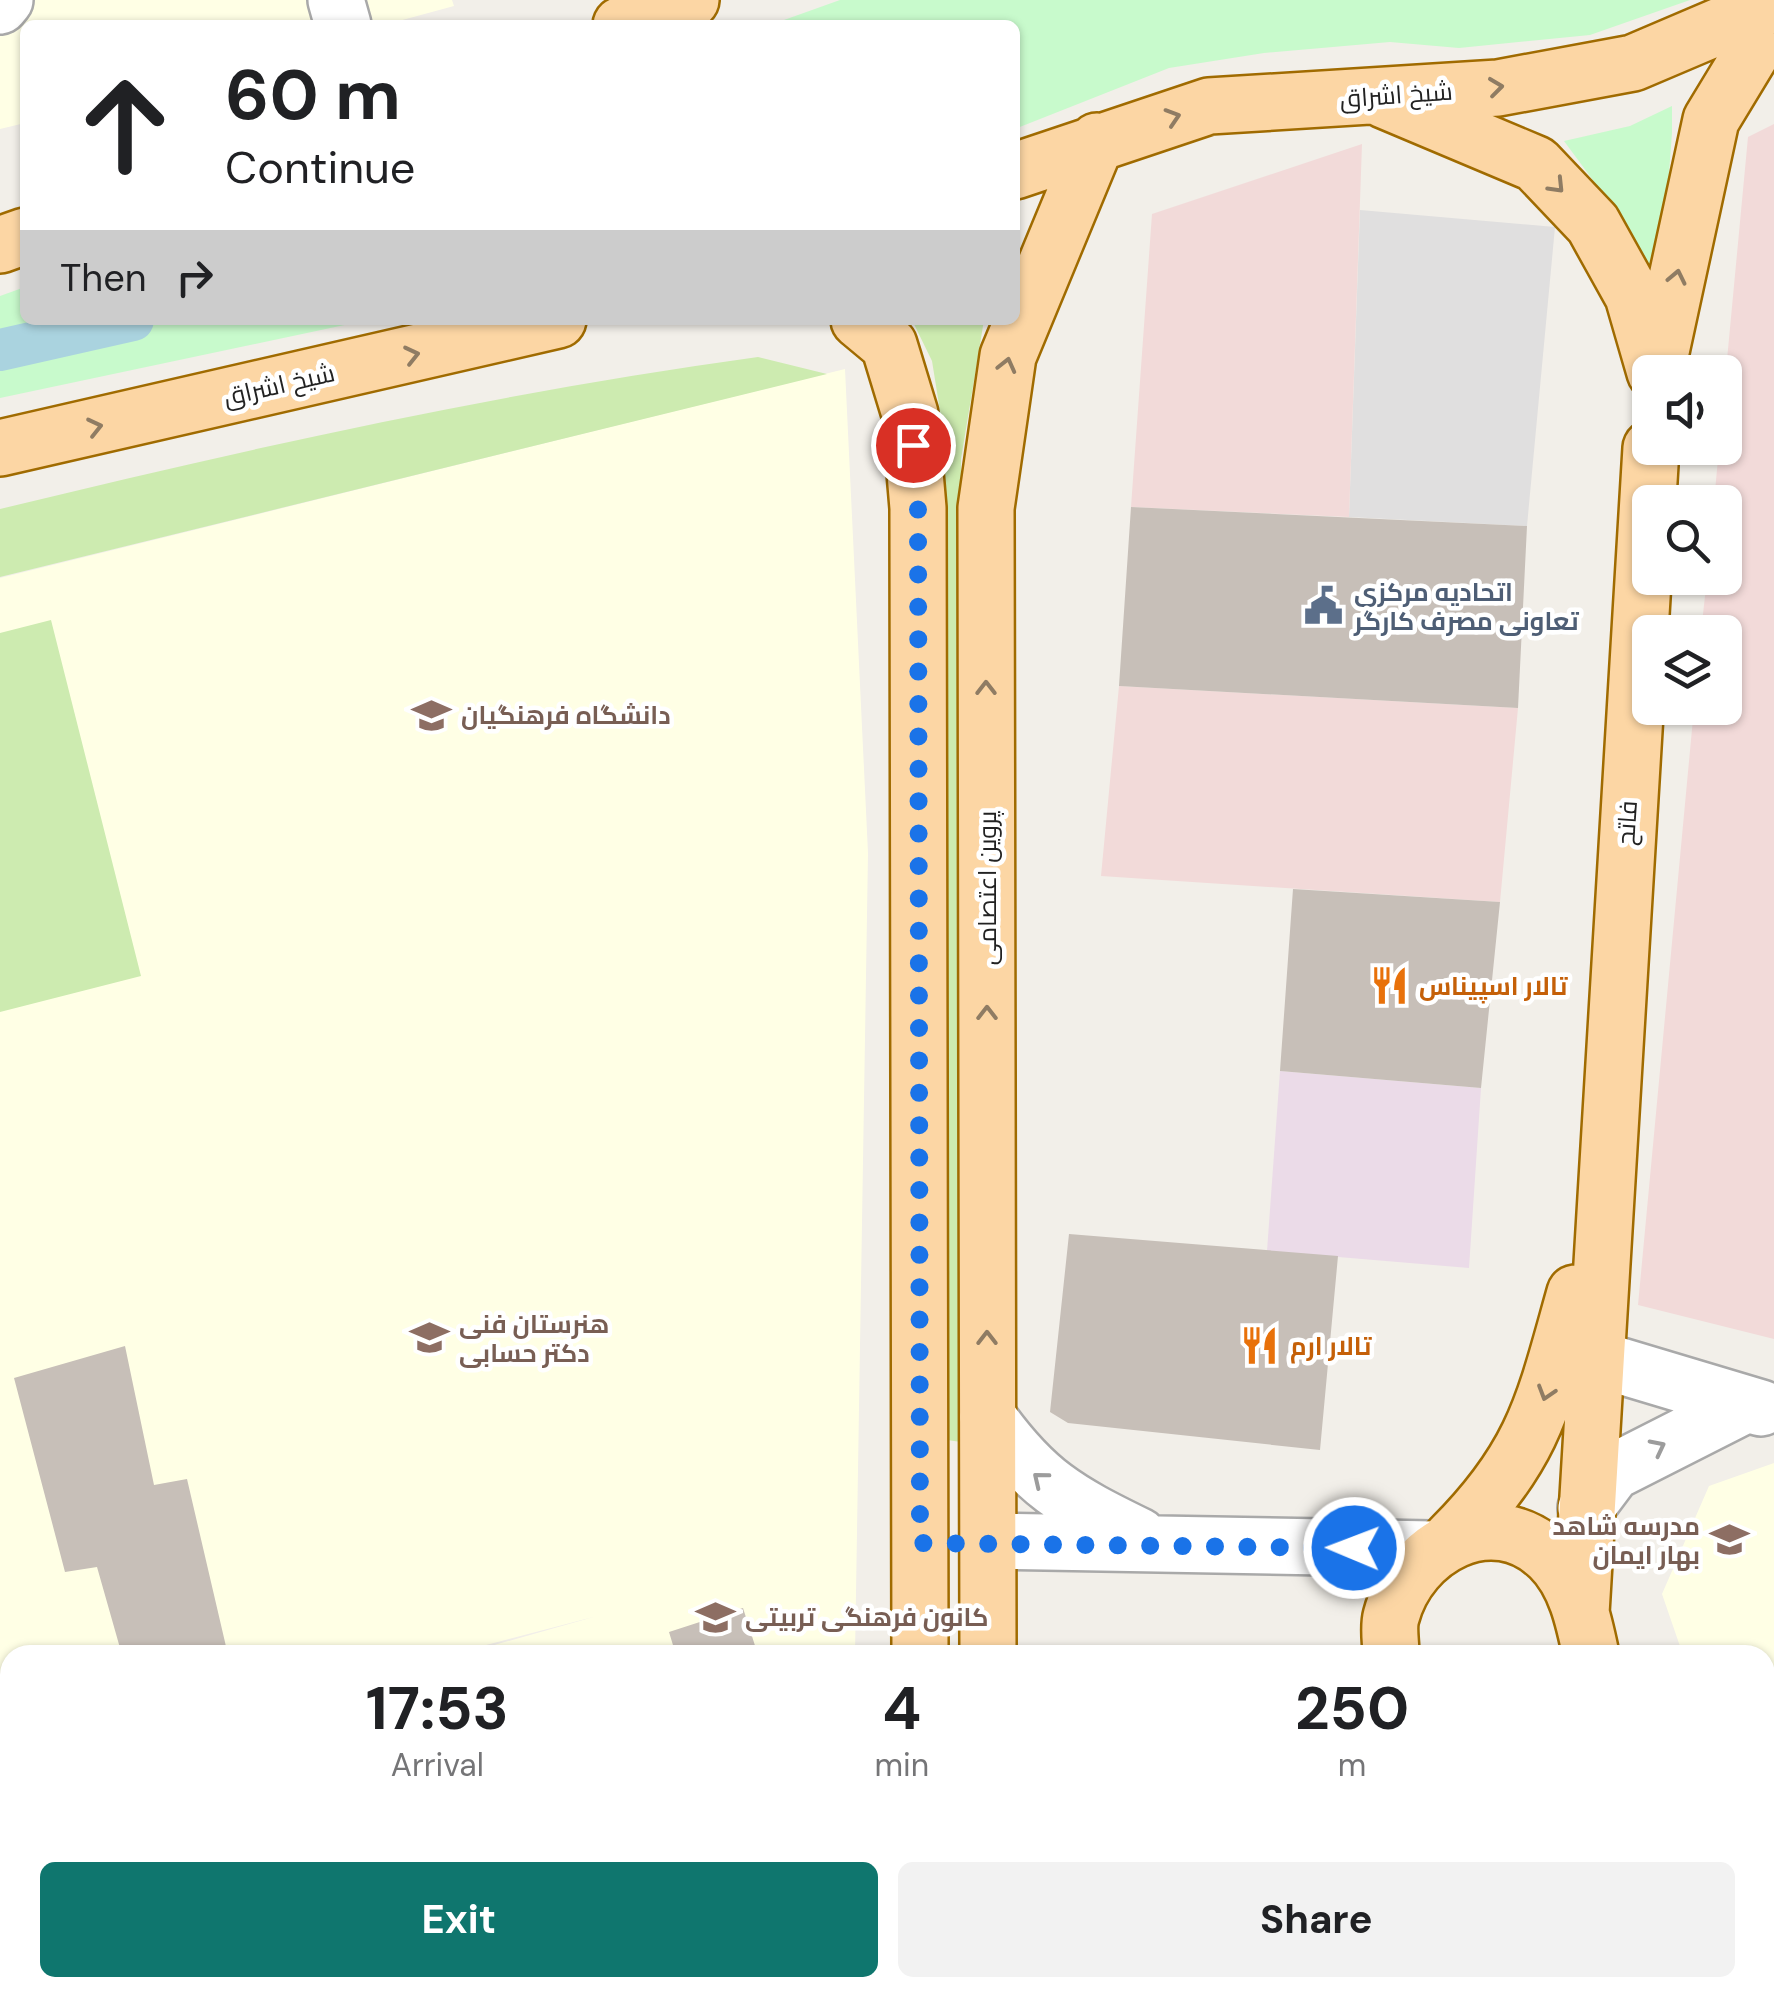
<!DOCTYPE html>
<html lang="en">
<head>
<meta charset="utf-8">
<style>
  :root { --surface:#fff; --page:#f2f2f2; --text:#202124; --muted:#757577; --accent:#0f766e }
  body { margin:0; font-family:"DM Sans",Cairo,sans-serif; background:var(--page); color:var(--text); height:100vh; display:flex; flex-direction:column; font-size:38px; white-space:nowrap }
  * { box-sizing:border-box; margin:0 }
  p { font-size:32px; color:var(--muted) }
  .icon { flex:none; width:55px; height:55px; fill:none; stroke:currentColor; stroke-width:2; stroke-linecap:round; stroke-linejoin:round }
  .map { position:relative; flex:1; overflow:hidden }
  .drawer { position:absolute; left:0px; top:1645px; width:1775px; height:352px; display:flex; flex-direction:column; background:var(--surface); border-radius:30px 30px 0 0; box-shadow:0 2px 8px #0004 }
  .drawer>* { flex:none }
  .top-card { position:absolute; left:20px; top:20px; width:1000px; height:305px; border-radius:15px; box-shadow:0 2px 8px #0004; background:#fff; color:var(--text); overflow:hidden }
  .buttons { position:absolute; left:1632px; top:355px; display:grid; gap:20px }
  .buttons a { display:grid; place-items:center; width:110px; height:110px; border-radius:15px; background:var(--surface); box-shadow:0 2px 8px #0004; font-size:50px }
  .pin { position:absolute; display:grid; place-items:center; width:85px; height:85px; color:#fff; margin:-42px; border:5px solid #fff; border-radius:50%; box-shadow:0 2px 10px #0007 }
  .me { position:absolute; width:110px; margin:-55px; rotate:271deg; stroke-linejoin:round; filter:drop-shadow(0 0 8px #0008) }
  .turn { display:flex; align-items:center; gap:35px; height:210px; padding:0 40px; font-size:45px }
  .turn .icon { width:130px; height:130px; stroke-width:2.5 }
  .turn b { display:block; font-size:70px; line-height:85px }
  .then { display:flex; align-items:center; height:95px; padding:0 40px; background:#0003; gap:20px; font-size:38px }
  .eta { display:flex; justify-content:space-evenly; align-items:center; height:170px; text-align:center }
  .eta b { font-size:60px; font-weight:700; line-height:70px }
  .cta { display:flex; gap:20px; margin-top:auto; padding:20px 40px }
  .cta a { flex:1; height:115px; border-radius:15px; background:var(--accent); color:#fff; font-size:40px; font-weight:700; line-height:115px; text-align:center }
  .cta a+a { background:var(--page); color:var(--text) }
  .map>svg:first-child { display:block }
  .residential { fill:#e0dfdf }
  .commercial { fill:#f2dad9 }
  .industrial { fill:#ebdbe8 }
  .education { fill:#ffffe5 }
  .grass { fill:#cdebb0 }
  .park { fill:#c8facc }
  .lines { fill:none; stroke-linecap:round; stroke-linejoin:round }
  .canal { stroke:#aad3df; stroke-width:42 }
  .building { fill:#c7bfb8 }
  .minor-casing { stroke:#a9a9a9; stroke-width:60 }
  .major-casing { stroke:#a06b00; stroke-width:60 }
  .path { stroke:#fa8072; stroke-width:6; stroke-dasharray:5 5; stroke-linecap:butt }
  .minor { stroke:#fff; stroke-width:55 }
  .major { stroke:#fcd6a4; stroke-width:55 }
  .oneway { stroke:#8f7c63 }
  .oneway2 { stroke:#9c9c9c }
  .route { stroke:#1a73e8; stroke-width:18; stroke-dasharray:0 32.4 }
  .labels { text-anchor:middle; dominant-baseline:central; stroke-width:9; stroke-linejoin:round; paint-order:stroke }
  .street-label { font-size:25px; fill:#222; stroke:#fff }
  .service-label { font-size:25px; font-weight:bold; fill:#4e5e75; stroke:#fff; text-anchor:start }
  .education-label { font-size:25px; font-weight:bold; fill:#785e54; stroke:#fff; text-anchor:start }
  .food-label { font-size:25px; font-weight:bold; fill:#c56008; stroke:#fff; text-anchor:start }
</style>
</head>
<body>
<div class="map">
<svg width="1774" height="1996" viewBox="0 0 1774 1996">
  <rect width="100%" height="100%" fill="#f2efe9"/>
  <path class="residential" d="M1360 210 1555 227 1527 526 1349 517Z
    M1041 1988H1233L1235 1996H1041Z
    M1306 1988H1566L1568 1996H1308Z"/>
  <path class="commercial" d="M1774 124V1339L1638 1305 1694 708H1725V632H1701L1707 578H1725V502H1714L1719 448H1725V381L1748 137Z
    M1362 144 1349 517 1131 507 1152 214Z
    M1119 686 1518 708 1500 902 1101 876Z"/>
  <path class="industrial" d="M1280 1071 1481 1088 1469 1268 1267 1251Z"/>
  <path class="education" d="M0 0H452L454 6 384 25H25V123L0 129Z
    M845 369 868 853 855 1655H459L597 1616 448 1655H10V1771L0 1774V578Z
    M1774 1463V1724L1765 1720V1655H1683L1662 1594 1709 1486Z
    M10 1774V1988H823L822 1996H0V1777Z"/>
  <path class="grass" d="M912 320H984L961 459V1442L933 1438 943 789 942 423 932 361Z
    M758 357 827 374 0 577V509C250 448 503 392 758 357Z
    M51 620 141 976 0 1012V633Z"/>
  <path class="park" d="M840 0H1690L1590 35 1459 48 1390 42 1264 53 1169 68 1015 129V25H770Z
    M1672 106V133L1659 307 1612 206 1564 141 1630 126Z
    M25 287V320H368L0 398V296Z
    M1765 1813 1774 1817V1945L1765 1941Z"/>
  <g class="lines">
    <path class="canal" d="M0 350 133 320"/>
  </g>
  <path class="building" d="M1131 507 1527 526 1518 708 1119 686Z
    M1293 889 1500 902 1481 1088 1280 1071Z
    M1069 1234 1338 1256 1320 1450 1068 1423 1050 1412Z
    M125 1346 154 1485 187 1479 228 1655H122L97 1567 65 1572 14 1378Z
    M743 1608 758 1655H676L669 1632Z
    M249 1988H489L471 1996H244Z"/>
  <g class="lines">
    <defs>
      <path id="minor" d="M336 0 343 25
        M0 6 5 0
        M1594 1358 1761 1408
        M988 1417C1035 1483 1067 1501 1139 1536
        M1586 1508 1613 1472 1745 1405
        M988 1541 1433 1549
        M1765 1776 1774 1779
        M0 1812 10 1809
        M1273 1988 1275 1996"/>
      <path id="major" d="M621 25 691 0
        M1384 100 1536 164 1593 224 1633 296 1655 372
        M1015 171 1209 106 1498 88 1633 63 1774 3
        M0 245 25 236
        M859 320 889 345 910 414 918 508 920 1655
        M1657 370 1711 120 1774 16
        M0 448 558 320
        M1451 1539C1535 1455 1544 1403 1575 1293
        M1581 1613 1651 448
        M988 1655 986 508 1008 356 1097 141
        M1391 1655C1391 1643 1388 1628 1391 1617 1409 1547 1492 1501 1550 1557 1576 1582 1584 1621 1591 1655
        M921 1988V1996
        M989 1988V1996
        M1664 1996 1687 1990"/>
    </defs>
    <use href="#minor" class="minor-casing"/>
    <use href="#major" class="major-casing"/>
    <path class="path" d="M1765 1893 1774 1896"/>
    <use href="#minor" class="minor"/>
    <use href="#major" class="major"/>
  </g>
  <defs><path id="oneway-chevron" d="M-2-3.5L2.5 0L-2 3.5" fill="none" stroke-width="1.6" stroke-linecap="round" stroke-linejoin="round" transform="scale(2.5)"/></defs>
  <g class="oneway">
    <use href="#oneway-chevron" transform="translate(1496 87) rotate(-7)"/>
    <use href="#oneway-chevron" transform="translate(1173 117) rotate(-18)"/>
    <use href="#oneway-chevron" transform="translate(1557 186) rotate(46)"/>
    <use href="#oneway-chevron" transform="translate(1677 277) rotate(-78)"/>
    <use href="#oneway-chevron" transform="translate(412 355) rotate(-13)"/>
    <use href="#oneway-chevron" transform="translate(1007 365) rotate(-76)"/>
    <use href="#oneway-chevron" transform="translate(95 427) rotate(-13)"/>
    <use href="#oneway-chevron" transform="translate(986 688) rotate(-90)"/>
    <use href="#oneway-chevron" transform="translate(987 1013) rotate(-90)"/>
    <use href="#oneway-chevron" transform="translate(987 1338) rotate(-90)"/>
    <use href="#oneway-chevron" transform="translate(1546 1393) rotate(107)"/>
  </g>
  <g class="oneway2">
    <use href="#oneway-chevron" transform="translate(1658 1447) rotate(-27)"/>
    <use href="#oneway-chevron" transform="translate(1040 1479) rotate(-141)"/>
  </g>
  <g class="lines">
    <path class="route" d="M913 445 918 508 920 1543 1354 1548"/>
  </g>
  <defs>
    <symbol id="civic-bare" viewBox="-9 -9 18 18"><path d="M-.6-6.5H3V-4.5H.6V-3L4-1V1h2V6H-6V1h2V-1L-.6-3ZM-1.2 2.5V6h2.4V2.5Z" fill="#5c6f8a" stroke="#fff" stroke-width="2.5" paint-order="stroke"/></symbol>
    <symbol id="university-bare" viewBox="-9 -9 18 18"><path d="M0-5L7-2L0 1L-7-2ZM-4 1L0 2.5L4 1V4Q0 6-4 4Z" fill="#8d6e63" stroke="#fff" stroke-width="2.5" paint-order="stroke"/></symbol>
    <symbol id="restaurant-bare" viewBox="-9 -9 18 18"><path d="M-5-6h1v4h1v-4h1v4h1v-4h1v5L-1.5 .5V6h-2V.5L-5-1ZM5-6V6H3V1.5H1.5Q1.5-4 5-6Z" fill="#e8710a" stroke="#fff" stroke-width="2.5" paint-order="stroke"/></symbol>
    <symbol id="school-bare" viewBox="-9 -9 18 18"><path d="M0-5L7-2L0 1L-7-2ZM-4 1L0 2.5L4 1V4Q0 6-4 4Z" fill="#8d6e63" stroke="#fff" stroke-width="2.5" paint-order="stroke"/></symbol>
  </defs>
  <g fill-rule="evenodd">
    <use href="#civic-bare" x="1296" y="578" width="55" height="55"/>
    <use href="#university-bare" x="404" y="688" width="55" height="55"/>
    <use href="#restaurant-bare" x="1362" y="958" width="55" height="55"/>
    <use href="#school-bare" x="402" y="1310" width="55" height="55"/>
    <use href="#restaurant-bare" x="1232" y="1318" width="55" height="55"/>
    <use href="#school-bare" x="1702" y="1512" width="55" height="55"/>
    <use href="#university-bare" x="688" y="1590" width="55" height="55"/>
  </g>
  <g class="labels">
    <g class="street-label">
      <text transform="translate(1396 95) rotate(-4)">شیخ اشراق</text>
      <text transform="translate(279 385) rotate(-13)">شیخ اشراق</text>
      <text transform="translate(1627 823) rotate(-86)">فاتح</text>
      <text transform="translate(987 888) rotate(-90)">پروین اعتصامی</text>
    </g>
    <g class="service-label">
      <text x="1354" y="592">اتحادیه مرکزی<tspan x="1354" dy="29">تعاونی مصرف کارگر</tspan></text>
    </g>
    <g class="education-label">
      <text x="461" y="715">دانشگاه فرهنگیان</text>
      <text x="459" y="1324">هنرستان فنی<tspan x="459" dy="29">دکتر حسابی</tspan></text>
      <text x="1700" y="1526" text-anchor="end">مدرسه شاهد<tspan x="1700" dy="29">بهار ایمان</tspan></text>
      <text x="745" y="1617">کانون فرهنگی تربیتی</text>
    </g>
    <g class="food-label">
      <text x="1419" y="986">تالار اسپیناس</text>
      <text x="1290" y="1346">تالار ارم</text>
    </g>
  </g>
</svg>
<div class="buttons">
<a><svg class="icon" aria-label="sound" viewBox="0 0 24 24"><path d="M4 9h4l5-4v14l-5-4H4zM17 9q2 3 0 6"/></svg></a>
<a><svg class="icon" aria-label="search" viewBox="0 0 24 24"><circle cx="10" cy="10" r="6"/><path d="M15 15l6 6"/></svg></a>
<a><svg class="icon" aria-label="layers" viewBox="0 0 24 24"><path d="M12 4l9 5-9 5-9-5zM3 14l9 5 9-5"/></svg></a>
</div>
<div class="pin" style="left:913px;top:445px;background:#d93025"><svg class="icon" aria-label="arrive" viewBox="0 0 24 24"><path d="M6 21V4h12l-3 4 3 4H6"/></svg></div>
<svg class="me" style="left:1354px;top:1548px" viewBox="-20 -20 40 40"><circle r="17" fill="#1a73e8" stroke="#fff" stroke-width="3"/><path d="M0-11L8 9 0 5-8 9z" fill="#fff"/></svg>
<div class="top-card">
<div class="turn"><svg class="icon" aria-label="ahead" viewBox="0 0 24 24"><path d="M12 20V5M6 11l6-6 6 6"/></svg><div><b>60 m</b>Continue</div></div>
<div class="then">Then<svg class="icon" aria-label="right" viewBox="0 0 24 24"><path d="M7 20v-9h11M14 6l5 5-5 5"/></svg></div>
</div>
<section class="drawer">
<div class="eta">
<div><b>17:53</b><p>Arrival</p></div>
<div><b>4</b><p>min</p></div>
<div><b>250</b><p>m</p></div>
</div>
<div class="cta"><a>Exit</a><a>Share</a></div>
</section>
</div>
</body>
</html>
